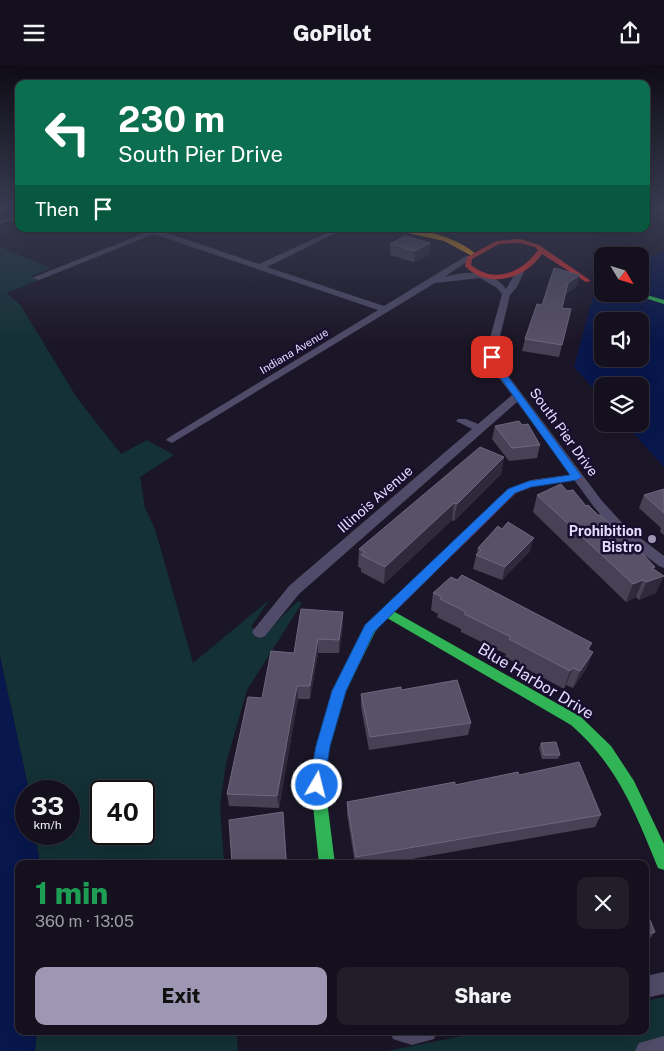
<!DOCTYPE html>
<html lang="en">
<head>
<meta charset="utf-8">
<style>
  :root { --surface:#14101d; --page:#211e2a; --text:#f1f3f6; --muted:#9d9da4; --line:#33303b; --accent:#9e97b3 }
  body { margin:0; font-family:"Public Sans",sans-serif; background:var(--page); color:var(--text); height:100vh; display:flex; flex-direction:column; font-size:19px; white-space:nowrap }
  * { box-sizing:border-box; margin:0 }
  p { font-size:16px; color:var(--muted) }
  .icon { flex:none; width:28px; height:28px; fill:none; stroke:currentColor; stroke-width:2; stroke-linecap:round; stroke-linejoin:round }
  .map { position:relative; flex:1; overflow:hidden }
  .drawer { position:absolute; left:15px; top:795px; width:634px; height:175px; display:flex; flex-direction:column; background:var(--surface); border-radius:10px; box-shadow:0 5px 20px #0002,0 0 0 1px var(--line) }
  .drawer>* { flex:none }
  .banner { position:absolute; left:15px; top:15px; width:635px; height:152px; border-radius:10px; box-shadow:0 5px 20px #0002,0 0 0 1px var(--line); background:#0b6e4f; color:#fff; overflow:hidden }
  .needle { width:32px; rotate:128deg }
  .buttons { position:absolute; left:594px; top:182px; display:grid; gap:10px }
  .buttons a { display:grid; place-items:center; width:55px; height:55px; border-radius:10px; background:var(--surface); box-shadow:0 5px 20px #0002,0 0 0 1px var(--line); font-size:25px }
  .speed { position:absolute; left:15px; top:715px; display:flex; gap:10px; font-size:25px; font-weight:700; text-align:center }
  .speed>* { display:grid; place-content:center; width:65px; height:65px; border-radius:50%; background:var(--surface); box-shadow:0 5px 20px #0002,0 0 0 1px var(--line); line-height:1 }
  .speed small { font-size:12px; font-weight:400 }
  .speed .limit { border:2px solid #111; border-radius:8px; background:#fff; color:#111 }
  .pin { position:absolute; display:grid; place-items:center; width:42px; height:42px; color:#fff; margin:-21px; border-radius:10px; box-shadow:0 2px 8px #0006 }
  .me { position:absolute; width:55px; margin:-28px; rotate:8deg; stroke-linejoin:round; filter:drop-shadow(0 0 4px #0008) }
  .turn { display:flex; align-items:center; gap:18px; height:105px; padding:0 20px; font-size:22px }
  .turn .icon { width:65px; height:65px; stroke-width:2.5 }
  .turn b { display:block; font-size:35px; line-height:42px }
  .then { display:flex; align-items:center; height:48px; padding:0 20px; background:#0003; gap:10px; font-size:19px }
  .round { display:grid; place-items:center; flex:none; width:52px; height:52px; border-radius:10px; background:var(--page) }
  .overview { display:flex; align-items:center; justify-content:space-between; height:85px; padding:0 20px }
  h1 { font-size:30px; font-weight:800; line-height:38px; color:#1e9e55 }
  .action { display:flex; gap:10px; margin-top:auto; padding:10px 20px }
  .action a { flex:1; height:58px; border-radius:10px; background:var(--accent); color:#111; font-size:20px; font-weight:800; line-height:58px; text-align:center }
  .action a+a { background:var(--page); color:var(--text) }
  header { display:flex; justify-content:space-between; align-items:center; height:65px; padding:0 20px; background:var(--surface); font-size:22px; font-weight:800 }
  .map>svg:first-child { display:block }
  .green { fill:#133136; fill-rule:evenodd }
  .water { fill:#08174c; fill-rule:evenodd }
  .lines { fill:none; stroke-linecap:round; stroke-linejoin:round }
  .street { fill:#504b68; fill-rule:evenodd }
  .fast { fill:#30b455; fill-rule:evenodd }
  .slow { fill:#ff9f0a; fill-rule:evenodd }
  .jam { fill:#e5322d; fill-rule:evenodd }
  .wall { fill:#474155 }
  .shaded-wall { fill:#2e293b }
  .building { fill:#585167; stroke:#6e677f }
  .route { fill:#1a73e8; stroke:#114b97 }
  .poi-dot { fill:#9e97b3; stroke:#180f2e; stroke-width:2 }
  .labels { text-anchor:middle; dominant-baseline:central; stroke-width:5; stroke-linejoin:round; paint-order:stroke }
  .far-street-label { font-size:11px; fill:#e5dcff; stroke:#180f2e }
  .street-label { font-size:14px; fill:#e5dcff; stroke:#180f2e }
  .poi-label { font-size:14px; font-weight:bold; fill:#e5dcff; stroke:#180f2e; text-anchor:end }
  .near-street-label { font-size:16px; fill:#e5dcff; stroke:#180f2e }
</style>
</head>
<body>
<header><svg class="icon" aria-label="menu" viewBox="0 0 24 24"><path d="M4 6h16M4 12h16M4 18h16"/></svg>GoPilot<svg class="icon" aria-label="share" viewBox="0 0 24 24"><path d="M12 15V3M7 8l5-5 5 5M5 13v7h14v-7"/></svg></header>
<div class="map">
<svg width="664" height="986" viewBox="0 0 664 986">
  <rect width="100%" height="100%" fill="#1b1627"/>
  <path class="green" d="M0 182 51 203 31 211 39 215 7 228 21 241 77 333 121 389 147 375 174 390 140 412 145 443 155 464 193 598 269 535 251 562 266 568 298 536 302 538 247 625 226 698 220 741 224 799H40L35 769H69V726H29L0 591ZM101 726H144V769H101Z
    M664 932V986H387L488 966H645V936Z
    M37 966H236L238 986H35Z"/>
  <path class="water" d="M664 186V402L625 359H640V321H602V333L574 302 595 224 602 219V229H640V198ZM602 256H640V294H602Z
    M0 591 29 726H26V769H35L40 799H19V966H37L35 986H0Z"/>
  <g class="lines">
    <path class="street" d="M19 149V153L0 159V155Z
      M143 164H161V166L259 199 335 164H344L267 202 384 241 466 191 473 193 444 212C466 206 492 204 506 224L517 205H523L524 207 517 222 510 230 497 284V292L501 301 602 436 626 462 664 491V503L659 501 616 468 594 442 517 337 299 529 265 571 260 573 255 571 252 567 255 563 289 521 472 364 456 356 458 354H466L478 359 512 330C502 316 487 302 487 284L502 229 497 223 480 213 435 218 172 378 166 375 168 373 378 245 154 169 39 215 32 213 147 167Z
      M664 907V929L645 933V911Z
      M390 966H437L434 974 412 980 393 974Z
      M664 971V986H635L639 978Z"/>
    <path class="fast" d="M640 228 664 235V239L632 229Z
      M386 542 581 652 611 681 634 716 664 779V805L658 803C635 747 618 701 571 660L382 550 380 547 382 544Z
      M378 551 382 553 384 556 375 567 346 626 330 681 324 712 335 799H319L310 712 316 681 332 626 366 561 374 553Z"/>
    <path class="slow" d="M390 164C417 162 457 171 477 190L472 191 444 176Z"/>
    <path class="jam" d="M520 174 539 180 591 216 586 217 542 189C525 214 488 225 465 201L467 192 496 176ZM520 178 535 182 538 185C522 208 494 219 471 200L472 194 499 179Z
      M577 409 581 410 582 412 581 414 534 421 516 428 382 559H374L372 556 374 553 508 424 532 415Z"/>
  </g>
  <path class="wall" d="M430 178 429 189 414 197 390 190V179Z
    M580 210 577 221 565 230 562 243 571 244 559 292 522 286 525 274 542 240Z
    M495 361 540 380 537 393 509 396 492 374Z
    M504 392 501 409 454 456 452 455 384 519 361 507V503L358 502 359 484Z
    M664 424V470L660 467 661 463 639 443 644 430Z
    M567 426 598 450 655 502 654 504 656 528 639 535 636 532 626 537 533 447 537 430Z
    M478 483 530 486 502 515 473 504Z
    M433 528 592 578 589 585 593 587 586 604 573 623 566 620 564 624 505 592 506 589 461 567V564L437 552 438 549 431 545Z
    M343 547V560L339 588H318L310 634H298L279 743 229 741 227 729 262 633 294 588Z
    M401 625 471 658 468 670 369 685 361 642V629Z
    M541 678 560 690 558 694H542L539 683Z
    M519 710 601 750 595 762 383 799H355L347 749V737Z
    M283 747 287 799H232Z
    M645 843 655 867 647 877 645 878Z"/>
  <path class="shaded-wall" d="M430 178 429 189 414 197 415 186Z
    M580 210 577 221 565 230 568 218Z
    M504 392 501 409 454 456 457 439Z
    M454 438 452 455 384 519 385 502Z
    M534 473 530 486 502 515 505 502Z
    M655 502 648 517 664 511 656 528 639 535 652 503Z
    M643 515 636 532 626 537 633 519Z
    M343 547V560L339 588V575Z
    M318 574V588L310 634V621Z
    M593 587 586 604 573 623 580 606Z
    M573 603 566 620 564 624 570 606Z
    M297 621 298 634 279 743 277 731Z"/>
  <path class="building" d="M405 171 430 178 415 186 390 179Z
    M554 203 580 210 568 218 562 243 571 244 562 280 525 274 537 239 542 240Z
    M519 356 522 360 528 359 540 380 512 383 495 361Z
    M480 382 504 392 457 439 454 438 385 502 361 490 365 487 359 484Z
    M561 419 567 426 573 425 586 441 588 440 598 450H600L629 478 632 477 655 502 652 503 664 511 646 517 643 515 633 519 537 430Z
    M664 424V448L644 430Z
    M508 457 534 473 505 502 476 490 481 485 478 483 498 461 502 464Z
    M462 510 592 578 587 584 593 587 580 606 573 603 570 606 509 574 511 572 464 549 466 547 440 534 442 532 433 528 451 512 457 515Z
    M301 544 343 547 339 575 318 574 310 621H297L277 731 227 729 248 632 262 633 271 586 294 588Z
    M457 615 471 658 370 672 361 629 401 622V625Z
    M556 677 560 690H544L541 678Z
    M579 697 601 750 356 792 347 737 455 717V720L518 707 519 710Z
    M283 747 286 794 259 799H232L229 755Z
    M645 843 655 867 645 869Z"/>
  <linearGradient id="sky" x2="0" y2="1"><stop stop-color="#0f0c15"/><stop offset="0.51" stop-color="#393c52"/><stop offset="1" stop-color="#393c52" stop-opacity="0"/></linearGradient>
  <rect width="664" height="280" fill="url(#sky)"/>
  <path class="route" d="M492 289 495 290 500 301 582 412 577 415 531 422 515 428 374 567 346 626 330 681 324 720 322 725 317 727 312 725 309 720 316 681 332 626 365 560 508 424 529 416 570 410 492 301 488 292Z"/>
  <circle class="poi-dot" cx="652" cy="474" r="5"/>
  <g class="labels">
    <g class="far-street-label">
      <text transform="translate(294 286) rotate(-31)">Indiana Avenue</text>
    </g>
    <g class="street-label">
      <text transform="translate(564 367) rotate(54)">South Pier Drive</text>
      <text transform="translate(375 434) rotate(-41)">Illinois Avenue</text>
    </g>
    <g class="poi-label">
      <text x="642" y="466">Prohibition<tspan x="642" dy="16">Bistro</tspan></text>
    </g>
    <g class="near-street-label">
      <text transform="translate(536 616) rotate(31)">Blue Harbor Drive</text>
    </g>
  </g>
</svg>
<div class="buttons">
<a><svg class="needle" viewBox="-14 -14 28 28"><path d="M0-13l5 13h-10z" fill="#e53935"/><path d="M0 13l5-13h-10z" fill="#9d9da4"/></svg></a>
<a><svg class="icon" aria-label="sound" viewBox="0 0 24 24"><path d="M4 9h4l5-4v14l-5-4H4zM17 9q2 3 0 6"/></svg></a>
<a><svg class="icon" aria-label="layers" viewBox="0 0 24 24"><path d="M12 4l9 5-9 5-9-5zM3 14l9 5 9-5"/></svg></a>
</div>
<div class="speed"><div>33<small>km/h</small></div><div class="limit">40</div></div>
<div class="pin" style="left:492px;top:292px;background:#d93025"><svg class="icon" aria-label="arrive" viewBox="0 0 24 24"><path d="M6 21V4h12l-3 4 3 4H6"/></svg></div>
<svg class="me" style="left:317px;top:720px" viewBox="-20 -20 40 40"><circle r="17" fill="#1a73e8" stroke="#fff" stroke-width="3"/><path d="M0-11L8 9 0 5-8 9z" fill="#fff"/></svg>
<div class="banner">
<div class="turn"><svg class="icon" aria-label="left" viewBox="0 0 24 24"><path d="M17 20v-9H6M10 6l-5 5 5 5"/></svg><div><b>230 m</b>South Pier Drive</div></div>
<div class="then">Then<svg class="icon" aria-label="arrive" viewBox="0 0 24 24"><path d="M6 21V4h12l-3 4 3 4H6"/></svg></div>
</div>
<section class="drawer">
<div class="overview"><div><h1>1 min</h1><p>360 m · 13:05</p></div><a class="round"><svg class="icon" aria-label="close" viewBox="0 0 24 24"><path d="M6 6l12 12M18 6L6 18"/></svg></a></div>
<div class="action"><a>Exit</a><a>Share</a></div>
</section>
</div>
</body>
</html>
